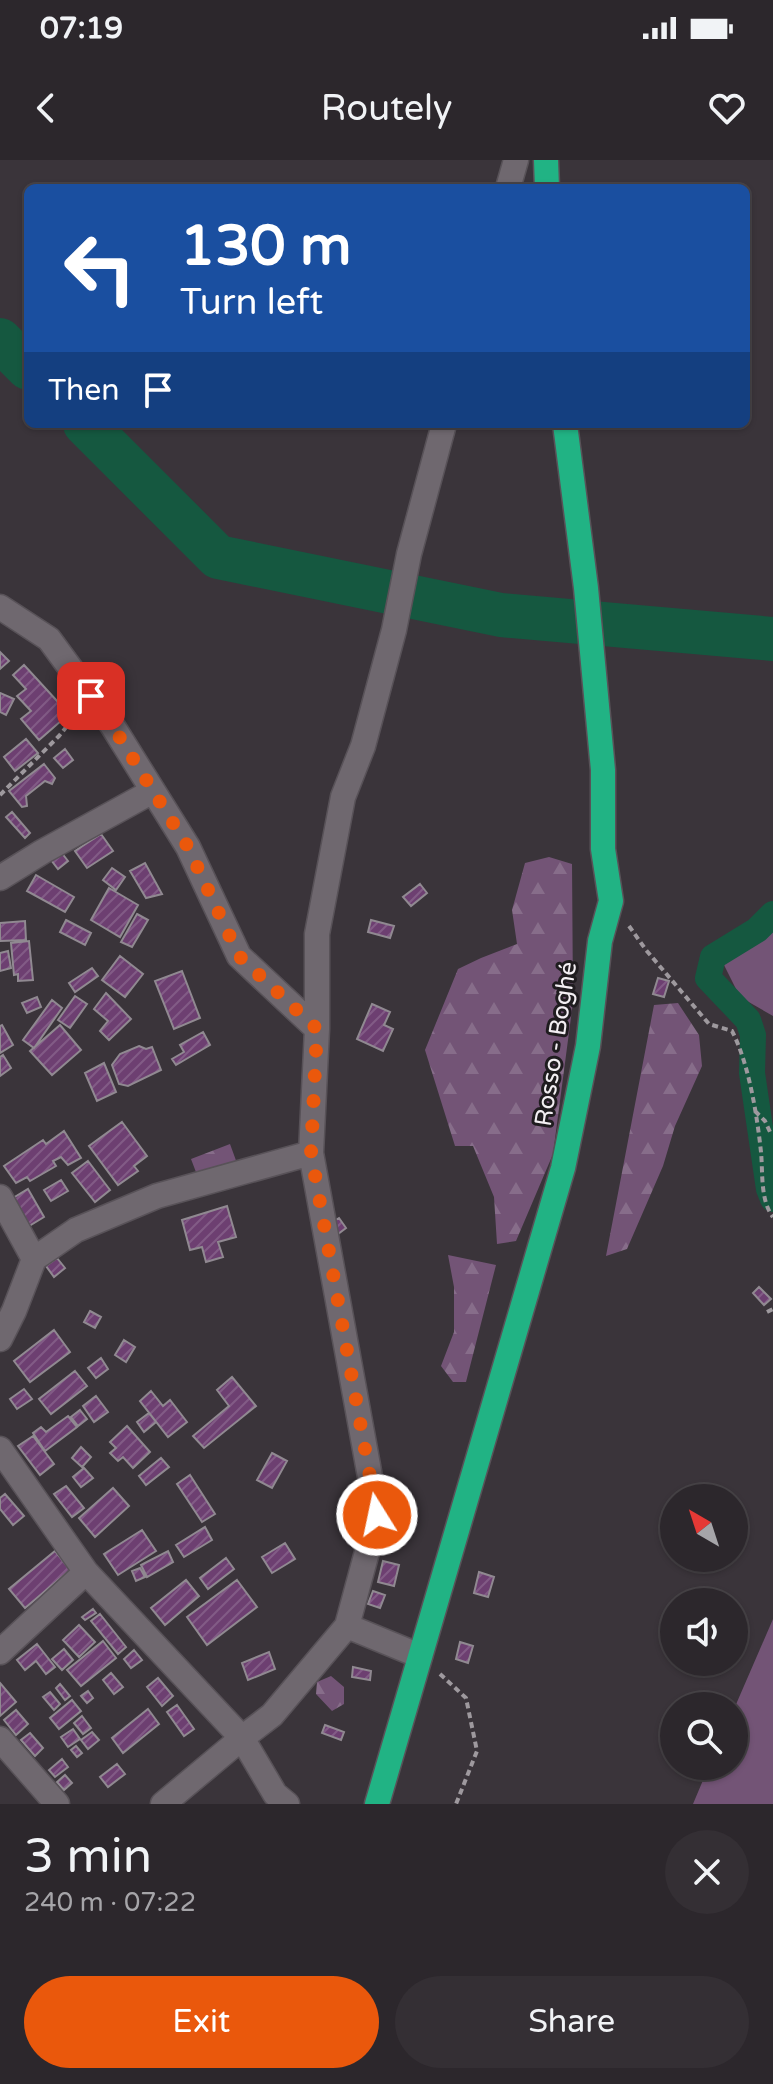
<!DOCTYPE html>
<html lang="en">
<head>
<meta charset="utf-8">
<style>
  :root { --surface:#2c272c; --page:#342f34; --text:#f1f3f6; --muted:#a6a5a9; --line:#484448; --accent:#ea580c }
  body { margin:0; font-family:"Varela Round",sans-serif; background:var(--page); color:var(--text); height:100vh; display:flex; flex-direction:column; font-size:30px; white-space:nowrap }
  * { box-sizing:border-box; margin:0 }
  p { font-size:26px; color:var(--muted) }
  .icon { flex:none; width:44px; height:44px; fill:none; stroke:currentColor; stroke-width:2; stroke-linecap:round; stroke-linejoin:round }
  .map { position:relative; height:1644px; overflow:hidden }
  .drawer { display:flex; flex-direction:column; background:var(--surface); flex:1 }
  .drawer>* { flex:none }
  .hud { position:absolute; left:24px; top:24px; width:726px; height:244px; border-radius:12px; box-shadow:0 2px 6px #0004,0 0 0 2px var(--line); background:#1a4fa0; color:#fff; overflow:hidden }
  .needle { width:52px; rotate:321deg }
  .buttons { position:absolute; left:660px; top:1324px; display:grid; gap:16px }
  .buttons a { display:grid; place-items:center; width:88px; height:88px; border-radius:50%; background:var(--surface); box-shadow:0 2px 6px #0004,0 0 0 2px var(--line); font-size:40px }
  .pin { position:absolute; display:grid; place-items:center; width:68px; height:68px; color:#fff; margin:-34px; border-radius:16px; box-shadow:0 4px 12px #0006 }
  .me { position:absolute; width:88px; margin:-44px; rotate:350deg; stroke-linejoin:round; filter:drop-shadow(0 0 6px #0008) }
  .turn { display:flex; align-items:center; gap:28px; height:168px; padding:0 24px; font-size:36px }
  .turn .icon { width:104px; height:104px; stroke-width:2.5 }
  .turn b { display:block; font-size:56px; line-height:68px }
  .then { display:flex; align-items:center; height:76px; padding:0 24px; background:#0003; gap:16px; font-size:30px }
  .round { display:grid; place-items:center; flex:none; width:84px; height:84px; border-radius:42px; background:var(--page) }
  .summary { display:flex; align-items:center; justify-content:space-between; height:136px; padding:0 24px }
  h1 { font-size:48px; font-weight:600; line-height:60px }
  .cta { display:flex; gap:16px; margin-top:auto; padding:16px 24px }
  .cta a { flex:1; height:92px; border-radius:48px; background:var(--accent); color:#fff; font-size:32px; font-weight:600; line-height:92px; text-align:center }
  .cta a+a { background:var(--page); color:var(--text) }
  .status { display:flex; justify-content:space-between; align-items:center; height:56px; padding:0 40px; background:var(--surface); direction:ltr }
  .status svg { height:22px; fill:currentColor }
  header { display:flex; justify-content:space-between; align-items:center; height:104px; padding:0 24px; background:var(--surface); font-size:36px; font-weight:600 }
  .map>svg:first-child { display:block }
  .grass { fill:#735476 }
  .forest { fill:url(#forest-firs) }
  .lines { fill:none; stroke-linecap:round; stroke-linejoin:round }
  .canal { stroke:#155840; stroke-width:26 }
  .river { stroke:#155840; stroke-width:44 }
  .building { fill:url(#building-hatch); stroke:#908991; stroke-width:2 }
  .street-casing { stroke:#585258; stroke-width:27 }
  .highway-casing { stroke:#585258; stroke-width:27 }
  .path { stroke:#9e999e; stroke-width:4; stroke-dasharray:6 4; stroke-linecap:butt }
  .street { stroke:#6f686f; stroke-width:24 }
  .highway { stroke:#21b384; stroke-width:24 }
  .route { stroke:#ea580c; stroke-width:14; stroke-dasharray:0 25.2 }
  .labels { text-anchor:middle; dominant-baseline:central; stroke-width:6; stroke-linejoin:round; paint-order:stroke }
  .street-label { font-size:24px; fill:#f3eff3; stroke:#1f1c1f }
</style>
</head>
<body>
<div class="status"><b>07:19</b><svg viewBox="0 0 49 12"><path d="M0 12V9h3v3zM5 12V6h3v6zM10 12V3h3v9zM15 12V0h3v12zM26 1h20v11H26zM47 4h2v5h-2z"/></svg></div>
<header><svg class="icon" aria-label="back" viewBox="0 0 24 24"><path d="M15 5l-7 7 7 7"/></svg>Routely<svg class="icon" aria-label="heart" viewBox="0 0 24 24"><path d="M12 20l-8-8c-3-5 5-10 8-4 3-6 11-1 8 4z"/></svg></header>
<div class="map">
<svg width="773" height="1644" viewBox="0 0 773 1644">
  <defs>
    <pattern id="forest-firs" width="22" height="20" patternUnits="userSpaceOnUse" patternTransform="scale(2)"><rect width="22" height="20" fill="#735476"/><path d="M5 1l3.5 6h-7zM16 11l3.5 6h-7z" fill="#876d8a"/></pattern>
    <pattern id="building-hatch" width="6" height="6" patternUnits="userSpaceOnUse" patternTransform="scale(2)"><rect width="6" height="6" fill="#6d3f71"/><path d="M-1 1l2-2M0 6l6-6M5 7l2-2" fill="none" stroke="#825b86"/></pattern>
  </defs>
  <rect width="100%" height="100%" fill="#3a343a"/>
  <path class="grass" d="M773 770V856L740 837 723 803Z
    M773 1459V1644H693L709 1606H734V1549Z"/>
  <path class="forest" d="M549 697 572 704 573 842 553 994 516 1081 497 1084 494 1037 473 986H455L425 890 458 809 481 798 517 784 512 750 525 703Z
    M678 843 699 875 702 906 675 966 663 1006 627 1089 606 1096 654 845Z
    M230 984 238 1006 199 1020 191 999Z
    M448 1095 496 1105 466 1222H453L441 1206 454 1172V1127Z
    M331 1516 344 1527V1544L332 1551 316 1534 317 1522Z"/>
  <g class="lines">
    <path class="canal" d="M773 754 757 770 713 797 708 818 748 860 753 875 752 913 769 1029 773 1039"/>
    <path class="river" d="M0 180 28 208
      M85 264 218 397 501 455 773 479"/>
  </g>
  <path class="building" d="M0 492 9 501 0 509Z
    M24 505 69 554 39 580 21 559 31 551 17 536 26 529 13 515Z
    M0 533 14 539 6 555 0 552Z
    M26 579 38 593 15 611 4 597Z
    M65 589 73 600 63 608 54 598Z
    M44 604 55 618 52 624 45 621 26 636 27 646 22 647 9 631Z
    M12 652 30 673 25 678 6 657Z
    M101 674 113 691 87 708 75 691Z
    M61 692 68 701 58 709 51 700Z
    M145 703 162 734 146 738 130 711Z
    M112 708 125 717 116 730 103 720Z
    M36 715 74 737 65 752 27 731Z
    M420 724 427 733 411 746 403 737Z
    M109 728 138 745 120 777 91 760Z
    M137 754 148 760 132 787 121 782Z
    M66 760 91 773 85 785 60 772Z
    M371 760 394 766 390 778 368 772Z
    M25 761 26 780 0 781V763Z
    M29 781 33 820 18 821V814L14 815 11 783Z
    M8 791 11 808 0 811V793Z
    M120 796 143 814 125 837 102 820Z
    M92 808 98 816 75 832 69 823Z
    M182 811 200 858 174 869 155 821Z
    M658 818 669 821 664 837 653 834Z
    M106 833 131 859 109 880 100 871 108 861 94 849Z
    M75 836 87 844 70 868 58 860Z
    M37 837 41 847 27 853 22 843Z
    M52 840 62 848 34 888 23 880Z
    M372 844 390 852 384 865 393 869 383 891 357 879Z
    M2 865 13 885 0 893V866Z
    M60 865 81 890 52 915 30 891Z
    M203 872 210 885 176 905 172 899 184 892 180 885Z
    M139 886 146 889 152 887 161 910 128 926 119 924 112 905 120 894Z
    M3 895 11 908 0 916V897Z
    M104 903 116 932 97 941 85 913Z
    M122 962 147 996 134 1006 138 1011 118 1025 89 986Z
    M64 971 81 998 68 1005 61 997 53 1001 56 1006 30 1021 27 1017 16 1023 4 1006 43 980 46 984Z
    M88 1001 110 1030 95 1042 72 1013Z
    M61 1020 68 1031 51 1041 44 1030Z
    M28 1029 44 1057 24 1069 8 1041Z
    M227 1046 236 1077 218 1082 223 1097 206 1102 202 1087 190 1090 182 1060Z
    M339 1058 346 1068 338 1074 331 1063Z
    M57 1098 65 1108 54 1117 46 1106Z
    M759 1127 771 1139 764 1145 753 1133Z
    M90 1151 101 1157 95 1168 84 1162Z
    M54 1170 70 1192 30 1222 14 1201Z
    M124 1180 135 1187 126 1202 115 1195Z
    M101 1198 108 1209 96 1218 88 1208Z
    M75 1211 87 1226 51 1254 39 1239Z
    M232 1217 256 1246 204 1288 193 1276 229 1246 217 1230Z
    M24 1229 32 1239 17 1249 10 1239Z
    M151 1231 163 1246 170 1240 187 1262 168 1277 140 1241Z
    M96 1236 108 1252 94 1262 83 1246Z
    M80 1250 87 1259 78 1266 71 1257Z
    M149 1253 156 1262 144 1272 137 1262Z
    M68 1256 77 1267 45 1291 33 1273 41 1267 46 1272Z
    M127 1266 150 1292 133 1308 123 1297 118 1301 110 1293 116 1288 110 1282Z
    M33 1276 54 1304 40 1315 18 1286Z
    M81 1287 91 1297 82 1307 72 1298Z
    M272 1293 287 1301 272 1328 257 1320Z
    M161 1298 169 1307 146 1325 139 1316Z
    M84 1308 93 1318 81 1327 73 1317Z
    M190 1315 215 1354 202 1362 177 1324Z
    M66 1326 84 1348 72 1357 54 1334Z
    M113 1328 129 1346 95 1377 79 1358Z
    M5 1334 24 1356 13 1365 0 1349V1338Z
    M205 1367 212 1380 184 1397 176 1385Z
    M142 1370 156 1391 118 1415 104 1394Z
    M285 1383 295 1399 272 1413 262 1397Z
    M55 1391 70 1410 25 1448 9 1429Z
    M168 1391 173 1402 147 1417 141 1405Z
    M226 1398 234 1409 208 1429 200 1418Z
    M383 1401 399 1405 394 1426 378 1422Z
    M140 1408 145 1417 136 1421 132 1411Z
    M479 1412 494 1417 488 1437 474 1433Z
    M186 1420 199 1436 165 1465 151 1448Z
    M237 1420 257 1447 207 1485 187 1457Z
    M373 1431 385 1435 380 1448 368 1444Z
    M93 1449 96 1453 85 1460 82 1457Z
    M100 1454 126 1487 118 1494 91 1461Z
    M79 1465 95 1482 79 1497 63 1480Z
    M103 1481 116 1498 81 1526 67 1510Z
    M460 1482 473 1486 468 1503 456 1499Z
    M37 1484 55 1507 46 1514 36 1501 25 1510 17 1500Z
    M64 1489 73 1500 62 1510 52 1499Z
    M134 1490 142 1500 131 1508 124 1499Z
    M269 1492 275 1509 248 1520 242 1503Z
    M353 1507 371 1511 370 1520 352 1517Z
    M111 1513 123 1527 114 1534 103 1520Z
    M158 1518 173 1536 162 1546 147 1527Z
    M0 1523 16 1542 0 1556Z
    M60 1524 70 1536 65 1540 56 1528Z
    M88 1531 93 1538 87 1543 81 1536Z
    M50 1532 60 1544 54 1550 43 1537Z
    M72 1540 81 1551 59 1569 50 1558Z
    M177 1545 194 1569 184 1576 167 1552Z
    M148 1549 159 1564 123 1593 112 1578Z
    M16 1550 28 1564 16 1575 4 1560Z
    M82 1556 91 1568 83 1574 74 1563Z
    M325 1565 344 1572 341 1580 322 1573Z
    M73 1569 80 1579 68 1587 61 1577Z
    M92 1572 99 1580 88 1589 81 1580Z
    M30 1573 43 1588 35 1596 21 1580Z
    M76 1586 82 1593 77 1597 71 1590Z
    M62 1599 68 1607 55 1617 49 1610Z
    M117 1604 125 1614 108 1627 100 1617Z
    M65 1615 72 1623 64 1630 57 1622Z"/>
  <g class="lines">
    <defs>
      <path id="street" d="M508 28 516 0
        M0 447 49 479 112 565 188 687 239 796 317 869
        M0 718 42 692 153 631
        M0 1037 34 1099
        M0 1179 14 1151 34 1099 76 1070 157 1036 311 993
        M0 1289 86 1412 242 1578 275 1634 287 1644
        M347 1466 420 1496
        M0 1492 86 1412
        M0 1579 57 1644
        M163 1644 242 1578 272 1555 347 1466 377 1355 311 993 317 869V774L343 637 363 586 394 470 409 394 444 264"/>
      <path id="highway" d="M546 0 547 28
        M377 1644 563 1008 588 886 600 781 611 741 603 689V610L586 428 565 264"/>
    </defs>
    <use href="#street" class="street-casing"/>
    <use href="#highway" class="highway-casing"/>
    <path class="path" d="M0 635 59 576 76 555
      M629 766 646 790 709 864 732 871C749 904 757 955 761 992 763 1013 760 1040 773 1057
      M755 951 765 961 770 972H773
      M767 1152 773 1149
      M440 1514 466 1538 477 1591 456 1644"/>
    <use href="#street" class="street"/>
    <use href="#highway" class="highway"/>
  </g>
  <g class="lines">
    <path class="route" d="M91 536 112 565 188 687 239 796 317 869 311 993 377 1355"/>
  </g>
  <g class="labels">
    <g class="street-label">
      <text transform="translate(556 884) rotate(-81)">Rosso - Boghé</text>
    </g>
  </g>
</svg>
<div class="buttons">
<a><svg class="needle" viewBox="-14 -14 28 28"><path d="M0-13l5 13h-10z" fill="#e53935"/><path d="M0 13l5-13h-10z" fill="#a6a5a9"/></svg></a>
<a><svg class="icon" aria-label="sound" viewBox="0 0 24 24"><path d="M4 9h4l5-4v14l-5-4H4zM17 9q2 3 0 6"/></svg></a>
<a><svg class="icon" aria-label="search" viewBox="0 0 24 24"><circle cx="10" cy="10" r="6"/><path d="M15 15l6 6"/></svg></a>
</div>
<div class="pin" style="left:91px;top:536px;background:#d93025"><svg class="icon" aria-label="arrive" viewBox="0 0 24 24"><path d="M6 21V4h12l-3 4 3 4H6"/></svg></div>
<svg class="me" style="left:377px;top:1355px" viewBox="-20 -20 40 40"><circle r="17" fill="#ea580c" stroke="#fff" stroke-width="3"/><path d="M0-11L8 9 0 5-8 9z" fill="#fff"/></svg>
<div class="hud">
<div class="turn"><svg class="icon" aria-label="left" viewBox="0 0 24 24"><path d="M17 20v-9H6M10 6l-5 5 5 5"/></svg><div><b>130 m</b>Turn left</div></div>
<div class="then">Then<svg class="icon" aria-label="arrive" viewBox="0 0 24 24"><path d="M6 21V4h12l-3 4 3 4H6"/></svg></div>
</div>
</div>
<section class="drawer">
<div class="summary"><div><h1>3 min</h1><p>240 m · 07:22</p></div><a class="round"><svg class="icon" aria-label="close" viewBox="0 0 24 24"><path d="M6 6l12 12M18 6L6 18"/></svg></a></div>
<div class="cta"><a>Exit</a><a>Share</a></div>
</section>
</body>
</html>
